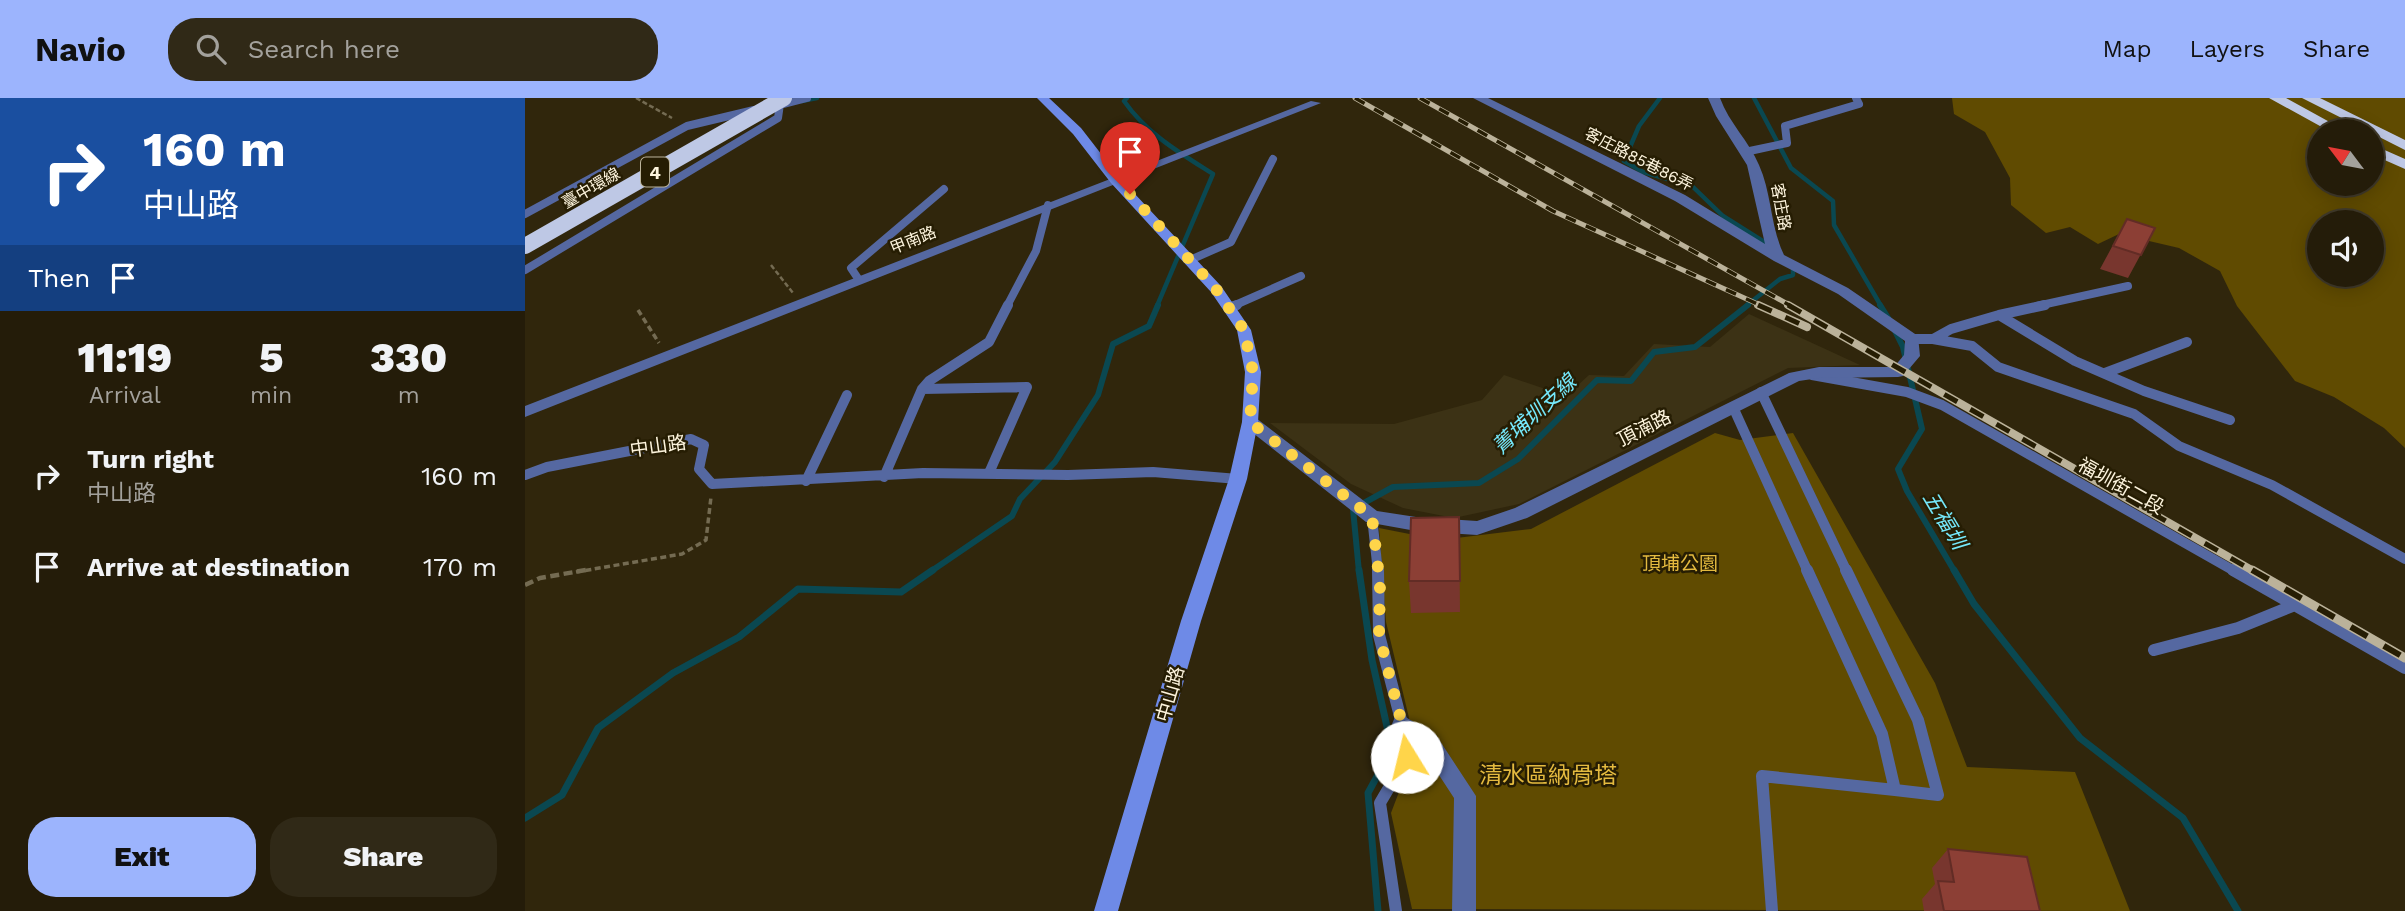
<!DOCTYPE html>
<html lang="en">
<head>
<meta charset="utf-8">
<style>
  :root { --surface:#241c09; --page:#302917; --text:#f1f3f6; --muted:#a3a19c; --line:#413a2a; --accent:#9cb4fd }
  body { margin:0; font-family:"Work Sans","Noto Sans TC",sans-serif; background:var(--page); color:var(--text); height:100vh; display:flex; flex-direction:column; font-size:26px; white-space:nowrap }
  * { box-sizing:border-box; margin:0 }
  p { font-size:23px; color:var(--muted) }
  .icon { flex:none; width:38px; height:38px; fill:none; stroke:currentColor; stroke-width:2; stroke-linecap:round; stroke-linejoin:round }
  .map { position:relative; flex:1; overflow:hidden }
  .drawer { display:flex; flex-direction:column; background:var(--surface); width:525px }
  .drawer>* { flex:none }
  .hud { background:#1a4fa0; color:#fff; overflow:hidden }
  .needle { width:46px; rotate:302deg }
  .fabs { position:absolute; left:1782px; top:21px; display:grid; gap:14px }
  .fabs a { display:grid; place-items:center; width:77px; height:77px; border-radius:50%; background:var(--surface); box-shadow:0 4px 18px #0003,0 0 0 2px var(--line); font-size:35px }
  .pin { position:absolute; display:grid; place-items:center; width:60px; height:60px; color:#fff; margin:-72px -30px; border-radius:50% 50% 50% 0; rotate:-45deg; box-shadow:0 0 7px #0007 }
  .pin .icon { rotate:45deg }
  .me { position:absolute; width:77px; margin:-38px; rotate:351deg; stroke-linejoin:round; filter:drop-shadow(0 0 5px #0008) }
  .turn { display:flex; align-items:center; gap:24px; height:147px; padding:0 28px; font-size:32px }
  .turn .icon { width:91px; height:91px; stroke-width:2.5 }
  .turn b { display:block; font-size:49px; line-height:60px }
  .then { display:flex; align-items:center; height:66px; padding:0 28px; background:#0003; gap:14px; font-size:26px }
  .eta { display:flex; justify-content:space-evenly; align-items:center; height:119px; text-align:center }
  .eta b { font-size:42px; font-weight:800; line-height:49px }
  .button { display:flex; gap:14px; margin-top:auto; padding:14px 28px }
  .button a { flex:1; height:80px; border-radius:28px; background:var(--accent); color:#111; font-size:28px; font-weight:800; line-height:80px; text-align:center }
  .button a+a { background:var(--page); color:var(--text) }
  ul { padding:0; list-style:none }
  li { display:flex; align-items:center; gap:21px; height:91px; padding:0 28px }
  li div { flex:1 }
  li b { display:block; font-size:26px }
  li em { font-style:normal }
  header { display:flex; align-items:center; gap:42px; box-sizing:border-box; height:98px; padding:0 35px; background:var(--accent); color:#111 }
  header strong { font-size:33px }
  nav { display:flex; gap:38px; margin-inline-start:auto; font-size:24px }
  .search { width:490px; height:63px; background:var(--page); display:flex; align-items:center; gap:18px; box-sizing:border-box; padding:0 24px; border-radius:28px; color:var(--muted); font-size:26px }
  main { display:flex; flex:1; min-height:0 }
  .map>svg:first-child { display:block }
  .built { fill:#3c3215 }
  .green { fill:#604b01; fill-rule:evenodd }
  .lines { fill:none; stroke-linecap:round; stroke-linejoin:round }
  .stream-far2 { stroke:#0a4851; stroke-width:4.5 }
  .stream-far1 { stroke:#0a4851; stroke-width:6 }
  .stream { stroke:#0a4851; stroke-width:7 }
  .path-far2 { stroke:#746b52; stroke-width:2.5; stroke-dasharray:5 2.5; stroke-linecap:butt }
  .path-far1 { stroke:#746b52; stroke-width:3.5; stroke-dasharray:6 3.5; stroke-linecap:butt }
  .path { stroke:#746b52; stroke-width:4.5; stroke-dasharray:9 4.5; stroke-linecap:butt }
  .lane-far2 { stroke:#5568a1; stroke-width:8 }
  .lane-far1 { stroke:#5568a1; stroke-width:10 }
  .lane { stroke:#5568a1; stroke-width:12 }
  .street { fill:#5568a1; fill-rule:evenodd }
  .secondary { fill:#6e8ae7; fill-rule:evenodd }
  .highway { fill:#bec8e5; fill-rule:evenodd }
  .rail-far2-casing { stroke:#bbb29a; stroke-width:5 }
  .rail-far1-casing { stroke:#bbb29a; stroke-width:8 }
  .rail-casing { stroke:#bbb29a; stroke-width:9 }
  .rail-far2 { stroke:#261d03; stroke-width:3.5; stroke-dasharray:11; stroke-linecap:butt }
  .rail-far1 { stroke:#261d03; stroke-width:5; stroke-dasharray:15; stroke-linecap:butt }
  .rail { stroke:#261d03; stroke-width:6; stroke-dasharray:19; stroke-linecap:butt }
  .highway-bridge { stroke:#bec8e5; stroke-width:16 }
  .wall { fill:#78362e }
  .building { fill:#8c3f35; stroke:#622c25; stroke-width:2 }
  .route { stroke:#ffd54a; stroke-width:12; stroke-dasharray:0 21.6 }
  .labels { text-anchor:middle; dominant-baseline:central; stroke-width:5; stroke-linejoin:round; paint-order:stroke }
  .far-street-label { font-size:16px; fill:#fdf4dd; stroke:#261d03 }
  .shield { fill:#261d03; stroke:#bcb49c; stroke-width:2 }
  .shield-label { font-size:18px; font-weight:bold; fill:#fdf4dd }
  .street-label { font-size:19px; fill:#fdf4dd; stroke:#261d03 }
  .park-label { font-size:19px; fill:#e4ba3f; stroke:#261d03 }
  .water-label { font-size:21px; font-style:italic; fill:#75e8fb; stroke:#261d03 }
  .near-park-label { font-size:23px; fill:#e4ba3f; stroke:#261d03 }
</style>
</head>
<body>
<header>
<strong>Navio</strong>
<div class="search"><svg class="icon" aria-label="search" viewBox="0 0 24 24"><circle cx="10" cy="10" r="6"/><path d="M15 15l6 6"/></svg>Search here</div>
<nav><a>Map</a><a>Layers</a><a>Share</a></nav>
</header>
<main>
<section class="drawer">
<div class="hud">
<div class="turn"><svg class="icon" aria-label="right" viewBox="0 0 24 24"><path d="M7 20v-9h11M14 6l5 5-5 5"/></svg><div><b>160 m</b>中山路</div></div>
<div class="then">Then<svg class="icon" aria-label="arrive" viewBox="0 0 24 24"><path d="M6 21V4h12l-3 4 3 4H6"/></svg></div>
</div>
<div class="eta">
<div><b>11:19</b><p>Arrival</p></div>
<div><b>5</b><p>min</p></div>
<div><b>330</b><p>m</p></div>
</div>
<ul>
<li><svg class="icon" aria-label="right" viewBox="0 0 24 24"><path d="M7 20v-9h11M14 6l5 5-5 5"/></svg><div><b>Turn right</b><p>中山路</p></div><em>160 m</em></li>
<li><svg class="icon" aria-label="arrive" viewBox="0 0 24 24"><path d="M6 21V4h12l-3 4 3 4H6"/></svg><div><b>Arrive at destination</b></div><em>170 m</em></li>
</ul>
<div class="button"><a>Exit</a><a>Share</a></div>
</section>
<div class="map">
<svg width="1880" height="813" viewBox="0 0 1880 813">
  <rect width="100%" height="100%" fill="#30260c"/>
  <path class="built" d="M1224 216 1335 267 1263 270 994 406 929 420 878 410 826 386 745 325 869 326 957 302 979 277 1041 298 1064 277 1099 278 1129 246 1185 249Z"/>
  <path class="green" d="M1427 0H1880V350L1859 330 1809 299 1770 283 1712 208 1695 173 1654 150 1594 136 1573 146 1545 129 1521 135 1486 107 1485 80 1460 34 1429 16ZM1794 33H1846V86H1794ZM1794 124H1846V177H1794Z
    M1190 335 1215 342 1268 335 1410 585 1442 669 1550 674 1605 813 887 811 866 715 891 649 861 524 854 430 915 442 1006 431Z"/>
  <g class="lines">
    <path class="stream-far2" d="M602 0 599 3C622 36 655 55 688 76L632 208
      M1135 0 1114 28 1099 63 1118 74 1167 88 1198 118 1244 147
      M1229 0 1266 70 1308 103 1309 127 1356 208
      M277 3 292 0
      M1221 208 1255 181 1268 177V167"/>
    <path class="stream-far1" d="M1355 207 1365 223
      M1370 233 1378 249 1397 331 1373 371 1382 393 1430 474
      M405 474 487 418 495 401 530 364 573 297 588 246 624 228 633 207
      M834 474 828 411 868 389 954 385 993 361 1072 282 1106 283 1129 254 1170 249 1223 207"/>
    <path class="stream" d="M834 472 847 562 867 651 843 695 853 813
      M1429 472 1449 506 1555 640 1658 720 1713 813
      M0 720 37 697 73 630 148 575 214 539 273 491 376 494 408 472"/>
    <path class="path-far2" d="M111 0 147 20
      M246 167 268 195"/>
    <path class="path-far1" d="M113 212 134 245
      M51 474 157 456 181 442 186 399"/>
    <path class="path" d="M0 487 15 480 61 472"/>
    <path class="lane-far2" d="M255 7 282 0
      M1220 54 1262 45 1260 28 1334 6 1331 0
      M0 116 162 28 229 12
      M665 162 706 144 748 61
      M0 172 253 20 255 6
      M334 182 326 170 419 91
      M482 208 511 153 523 107
      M708 208 776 178
      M1512 208 1603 188"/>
    <path class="lane-far1" d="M704 210 712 207
      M1474 217 1520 207
      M1388 241H1408L1426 231 1474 217 1550 263 1619 293 1705 322
      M1408 241 1447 248 1473 269 1609 316 1654 348 1747 387 1880 461
      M1580 275 1662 244
      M1287 277 1382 294 1417 307 1711 474
      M397 291 502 289 464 375
      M1236 294 1322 474
      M1208 309 1283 474
      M0 377 22 369 166 341 179 347 174 371 187 386 398 375 543 377 628 374 713 381
      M359 379 397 291 404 283 464 244 483 207
      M281 383 322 297
      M847 419 853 474"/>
    <path class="lane" d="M853 472 854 537 877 626 882 659 855 705 871 813
      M1282 472 1357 636 1370 692 1413 697 1393 622 1321 472
      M1708 472 1880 570
      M1629 552 1713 530 1770 507
      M1247 813 1237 678 1370 692"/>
    <path class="street" d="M948 0H963L1160 97 1240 146 1222 67 1191 18 1183 0H1195C1204 25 1224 43 1234 67 1247 96 1245 128 1259 157L1323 190 1393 238 1395 258 1378 278 1373 279 1294 280 1274 283 1002 420 952 437 891 433 841 424 719 328 717 324 719 320H731L852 413 891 419 952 423 990 410 1264 275 1294 269H1369L1379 257 1380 243 1313 196 1249 163 1150 103Z
      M786 3 796 5 0 319V308Z
      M877 617 911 637 951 698V813H927L929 700 897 651 870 633 867 626 870 619Z"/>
    <path class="secondary" d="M512 0H524L556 30 594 79 696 188 726 232 736 274 733 324 722 381 676 523 593 813H569L656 523 704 381 717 324 720 274 712 232 686 194 586 85 548 36Z"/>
    <path class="highway" d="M1744 0H1761L1821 33H1804Z
      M1777 0H1795L1880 42V52Z
      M1846 46 1880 61V71L1846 56Z"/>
    <defs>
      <path id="rail-far2" d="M830 0 1028 113 1237 208
        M895 0 1266 208"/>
      <path id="rail-far1" d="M1233 207 1282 229
        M1263 207 1730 474"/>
      <path id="rail" d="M1727 472 1880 560"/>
    </defs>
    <use href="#rail-far2" class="rail-far2-casing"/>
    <use href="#rail-far1" class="rail-far1-casing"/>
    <use href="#rail" class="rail-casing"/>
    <use href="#rail-far2" class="rail-far2"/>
    <use href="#rail-far1" class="rail-far1"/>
    <use href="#rail" class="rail"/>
    <path class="highway-bridge" d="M0 148 259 0"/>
  </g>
  <path class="wall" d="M1602 121 1630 130 1603 180 1575 171Z
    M934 419 935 514 886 515 884 483Z
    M1423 751 1515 813H1399L1397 801 1410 786 1407 770Z"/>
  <path class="building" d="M1602 121 1630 130 1616 157 1588 148Z
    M934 419 935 483H884L886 420Z
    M1423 751 1502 759 1515 813H1419L1413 783 1429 784Z"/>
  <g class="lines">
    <path class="route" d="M605 96 691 191 719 232 728 274 725 324 847 419 855 487 854 537 877 626 882 659"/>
  </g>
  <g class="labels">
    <g class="far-street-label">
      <text transform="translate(1114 61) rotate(27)">客庄路85巷86弄</text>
      <text transform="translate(66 90) rotate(-30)">臺中環線</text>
      <text transform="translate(1256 109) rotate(80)">客庄路</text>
      <text transform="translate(388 142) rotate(-22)">甲南路</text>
    </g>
    <rect class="shield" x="116" y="59.5" width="28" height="29" rx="5"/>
    <g class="shield-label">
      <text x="130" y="74">4</text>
    </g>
    <g class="street-label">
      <text transform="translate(1119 330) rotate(-27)">頂湳路</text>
      <text transform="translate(133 348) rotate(-8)">中山路</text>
      <text transform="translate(1596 388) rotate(29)">福圳街二段</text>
      <text transform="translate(645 596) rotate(-74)">中山路</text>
    </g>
    <g class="park-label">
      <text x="1155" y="465">頂埔公園</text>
    </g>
    <g class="water-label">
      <text transform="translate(1009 316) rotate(-43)">菁埔圳支線</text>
      <text transform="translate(1420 422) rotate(59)">五福圳</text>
    </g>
    <g class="near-park-label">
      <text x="1023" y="677">清水區納骨塔</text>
    </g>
  </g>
</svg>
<div class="fabs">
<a><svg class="needle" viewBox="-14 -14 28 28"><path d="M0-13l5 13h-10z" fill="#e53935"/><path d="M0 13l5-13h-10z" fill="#a3a19c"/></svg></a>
<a><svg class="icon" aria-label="sound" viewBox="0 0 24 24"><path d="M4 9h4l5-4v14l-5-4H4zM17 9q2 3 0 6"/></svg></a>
</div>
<div class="pin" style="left:605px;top:96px;background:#d93025"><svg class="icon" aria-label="arrive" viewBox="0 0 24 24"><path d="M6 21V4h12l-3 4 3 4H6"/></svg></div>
<svg class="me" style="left:882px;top:659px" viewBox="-20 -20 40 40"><circle r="19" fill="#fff"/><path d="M0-13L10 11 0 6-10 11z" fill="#ffd54a"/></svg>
</div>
</main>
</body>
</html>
